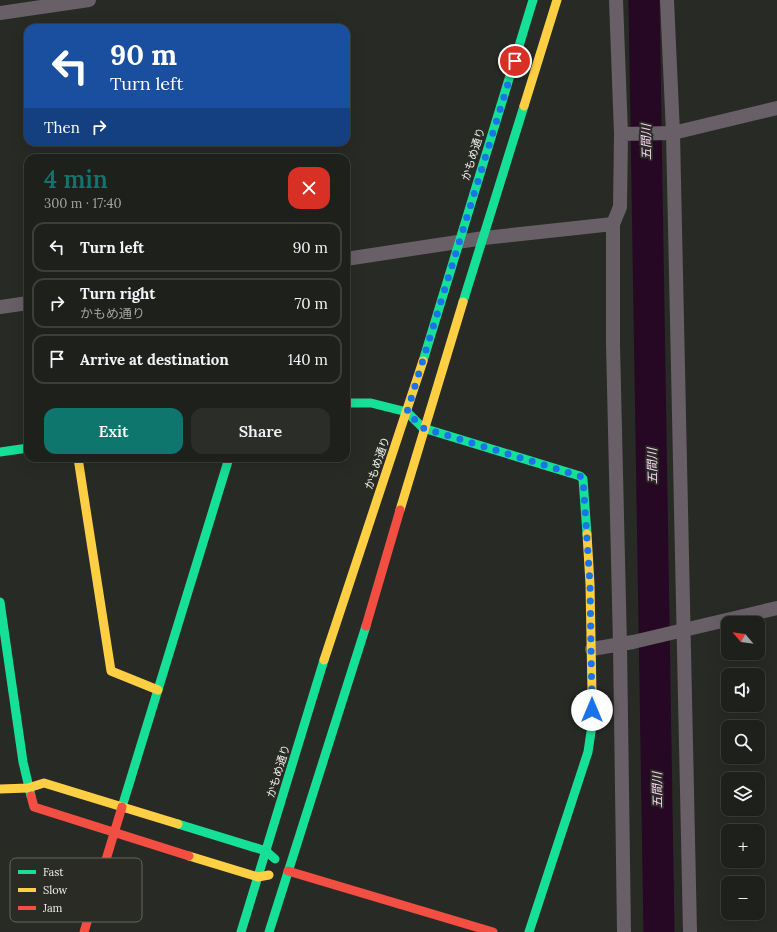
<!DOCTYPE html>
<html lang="en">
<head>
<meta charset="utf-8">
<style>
  :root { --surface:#1e201c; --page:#2b2d29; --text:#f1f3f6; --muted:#a1a3a3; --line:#3c3e3b; --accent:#0f766e }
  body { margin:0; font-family:Lora,"Noto Sans JP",serif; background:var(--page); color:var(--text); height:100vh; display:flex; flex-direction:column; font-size:15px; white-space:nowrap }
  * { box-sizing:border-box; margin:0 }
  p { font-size:13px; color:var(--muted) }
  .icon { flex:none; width:22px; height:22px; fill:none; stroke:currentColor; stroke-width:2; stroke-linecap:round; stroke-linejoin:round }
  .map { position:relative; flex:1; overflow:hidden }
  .panel { position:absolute; left:24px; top:154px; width:326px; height:308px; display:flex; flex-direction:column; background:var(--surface); border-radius:12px; box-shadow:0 4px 16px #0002,0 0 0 1px var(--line) }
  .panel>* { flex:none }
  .banner { position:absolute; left:24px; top:24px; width:326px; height:122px; border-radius:12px; box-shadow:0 4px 16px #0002,0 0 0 1px var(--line); background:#1a4fa0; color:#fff; overflow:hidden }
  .needle { width:26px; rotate:299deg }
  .fabs { position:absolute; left:721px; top:616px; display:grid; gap:8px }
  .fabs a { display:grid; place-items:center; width:44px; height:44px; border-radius:8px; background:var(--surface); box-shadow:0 4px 16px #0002,0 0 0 1px var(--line); font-size:20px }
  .pin { position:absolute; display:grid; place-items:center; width:34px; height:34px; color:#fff; margin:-17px; border:2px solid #fff; border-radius:50%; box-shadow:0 1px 4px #0007 }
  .me { position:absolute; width:44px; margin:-22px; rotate:0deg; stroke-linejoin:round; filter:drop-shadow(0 0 3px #0008) }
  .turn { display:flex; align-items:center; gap:14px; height:84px; padding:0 20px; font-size:18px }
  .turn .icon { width:52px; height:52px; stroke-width:2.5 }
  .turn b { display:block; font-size:28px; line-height:34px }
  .then { display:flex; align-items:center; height:38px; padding:0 20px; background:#0003; gap:8px; font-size:15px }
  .round { display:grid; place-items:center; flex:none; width:42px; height:42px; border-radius:12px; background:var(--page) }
  .summary { display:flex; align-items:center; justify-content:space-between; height:68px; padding:0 20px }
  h1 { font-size:24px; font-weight:600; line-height:30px; color:var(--accent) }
  .primary-button { display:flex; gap:8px; margin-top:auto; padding:8px 20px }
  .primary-button a { flex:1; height:46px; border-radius:12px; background:var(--accent); color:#fff; font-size:16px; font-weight:600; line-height:46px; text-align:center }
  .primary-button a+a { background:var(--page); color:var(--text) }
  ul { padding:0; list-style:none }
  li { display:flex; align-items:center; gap:12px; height:50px; margin:0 8px 6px; padding:0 12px; border:2px solid var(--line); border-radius:12px }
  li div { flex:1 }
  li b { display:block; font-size:15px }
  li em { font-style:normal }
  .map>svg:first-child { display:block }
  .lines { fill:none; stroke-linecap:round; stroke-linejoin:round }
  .river { stroke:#260724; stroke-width:31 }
  .street { stroke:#695f66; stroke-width:14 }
  .fast { stroke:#16e098; stroke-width:9 }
  .slow { stroke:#ffcf43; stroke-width:9 }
  .jam { stroke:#f24e42; stroke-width:9 }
  .route { stroke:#1a73e8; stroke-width:7; stroke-dasharray:0 12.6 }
  .labels { text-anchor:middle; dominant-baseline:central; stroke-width:4; stroke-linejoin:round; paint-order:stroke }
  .street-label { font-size:11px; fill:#eff0eb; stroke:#292b24 }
  .water-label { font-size:12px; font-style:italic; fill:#fcd4f7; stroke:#292b24 }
  .key { fill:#292b24; stroke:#646660; stroke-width:1 }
  .key-label { font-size:11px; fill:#eff0eb }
</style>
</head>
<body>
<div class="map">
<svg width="777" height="932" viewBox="0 0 777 932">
  <rect width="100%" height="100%" fill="#282a25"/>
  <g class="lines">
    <path class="river" d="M644 0 659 932"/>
    <path class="street" d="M616 0 621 134 620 207 613 224V344L620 645 624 932
      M667 0 673 133 690 932
      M0 13 89 0
      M621 134 673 133 777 108
      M346 259 484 238 613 224
      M0 307 28 303
      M592 649 633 642 777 608"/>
    <path class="fast" d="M463 302 524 106
      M423 361 533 0
      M346 403H371L407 412 423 428 580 476 583 479 587 534
      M0 452 28 448
      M0 602 23 762 31 796
      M122 807 229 458
      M178 824 266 851 275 859
      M241 932 324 660
      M269 932 366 626
      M529 932 588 752 592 725V693"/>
    <path class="slow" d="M524 106 557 0
      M78 458 111 671 158 690
      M400 510 463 302
      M587 534 590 584 592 693
      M324 660 423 361
      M0 789 28 788 44 783 178 824
      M189 856 258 877 269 875"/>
    <path class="jam" d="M366 626 400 510
      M31 796 34 807 189 856
      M288 871 493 932
      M84 932 122 807"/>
  </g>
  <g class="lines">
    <path class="route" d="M515 61 407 412 423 428 580 476 583 479 590 584 592 710"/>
  </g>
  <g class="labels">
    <g class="street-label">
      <text transform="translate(473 154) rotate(-73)">かもめ通り</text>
      <text transform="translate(377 463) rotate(-71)">かもめ通り</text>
      <text transform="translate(278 771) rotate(-73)">かもめ通り</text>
    </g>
    <g class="water-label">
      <text transform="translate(646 142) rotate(-91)">五間川</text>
      <text transform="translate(652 466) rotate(-91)">五間川</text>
      <text transform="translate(657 790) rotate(-91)">五間川</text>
    </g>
  </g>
  <rect x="10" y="858" width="132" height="64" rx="6" class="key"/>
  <rect x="18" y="870" width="18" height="4" fill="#16e098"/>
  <rect x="18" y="888" width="18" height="4" fill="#ffcf43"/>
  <rect x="18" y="906" width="18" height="4" fill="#f24e42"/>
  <g class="key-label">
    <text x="43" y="876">Fast</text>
    <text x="43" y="894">Slow</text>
    <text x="43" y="912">Jam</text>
  </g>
</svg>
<div class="fabs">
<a><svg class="needle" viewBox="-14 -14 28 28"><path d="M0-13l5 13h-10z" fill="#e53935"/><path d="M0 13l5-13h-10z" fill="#a1a3a3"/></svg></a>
<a><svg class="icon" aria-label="sound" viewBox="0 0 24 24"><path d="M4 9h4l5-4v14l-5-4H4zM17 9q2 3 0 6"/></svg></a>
<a><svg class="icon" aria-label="search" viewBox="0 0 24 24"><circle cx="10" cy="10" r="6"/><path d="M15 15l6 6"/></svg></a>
<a><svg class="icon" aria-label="layers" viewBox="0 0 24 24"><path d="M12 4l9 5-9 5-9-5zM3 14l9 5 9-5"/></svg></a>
<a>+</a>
<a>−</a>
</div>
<div class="pin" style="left:515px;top:61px;background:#d93025"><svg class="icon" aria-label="arrive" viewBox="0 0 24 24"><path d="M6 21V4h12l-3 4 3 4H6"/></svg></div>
<svg class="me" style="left:592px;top:710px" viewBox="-20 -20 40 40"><circle r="19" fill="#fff"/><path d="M0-13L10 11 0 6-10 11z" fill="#1a73e8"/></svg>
<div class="banner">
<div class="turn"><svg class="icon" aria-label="left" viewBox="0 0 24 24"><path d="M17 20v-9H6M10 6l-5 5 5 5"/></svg><div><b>90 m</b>Turn left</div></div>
<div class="then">Then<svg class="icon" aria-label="right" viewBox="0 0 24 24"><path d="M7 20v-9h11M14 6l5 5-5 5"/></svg></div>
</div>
<section class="panel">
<div class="summary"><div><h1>4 min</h1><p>300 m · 17:40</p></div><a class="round" style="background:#d93025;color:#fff"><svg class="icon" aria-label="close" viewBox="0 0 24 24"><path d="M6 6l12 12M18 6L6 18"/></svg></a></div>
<ul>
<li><svg class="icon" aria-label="left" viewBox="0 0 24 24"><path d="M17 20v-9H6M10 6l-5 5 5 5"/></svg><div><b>Turn left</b></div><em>90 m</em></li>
<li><svg class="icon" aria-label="right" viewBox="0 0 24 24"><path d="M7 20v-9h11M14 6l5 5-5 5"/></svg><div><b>Turn right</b><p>かもめ通り</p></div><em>70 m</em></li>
<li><svg class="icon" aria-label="arrive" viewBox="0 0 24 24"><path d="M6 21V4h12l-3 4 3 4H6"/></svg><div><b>Arrive at destination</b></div><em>140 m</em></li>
</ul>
<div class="primary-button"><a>Exit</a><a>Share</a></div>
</section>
</div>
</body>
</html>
